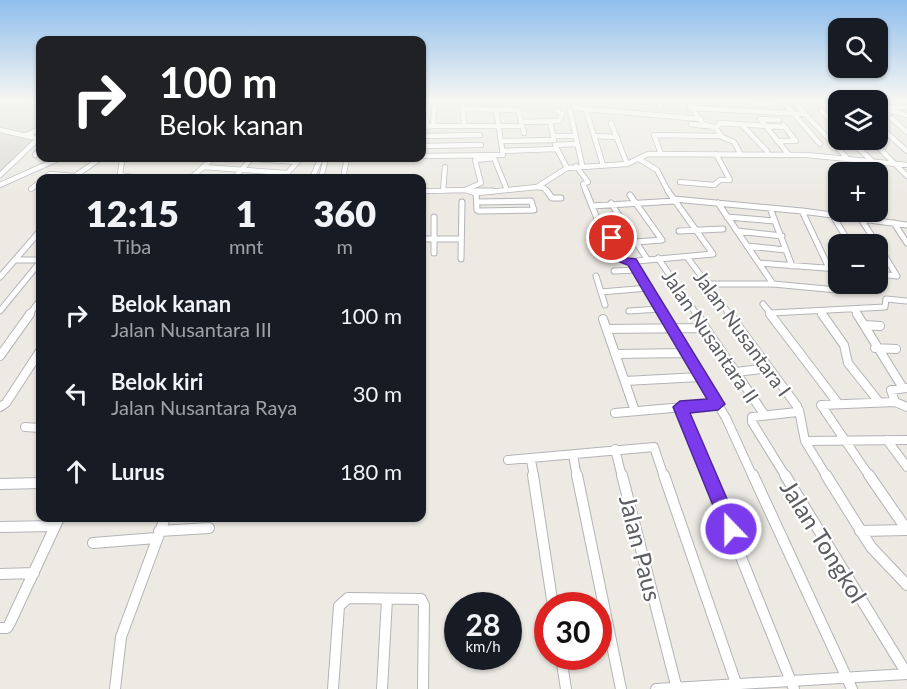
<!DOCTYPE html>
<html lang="id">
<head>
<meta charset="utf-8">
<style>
  :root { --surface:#171b24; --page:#242831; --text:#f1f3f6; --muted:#9ea1a6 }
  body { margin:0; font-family:Lato,sans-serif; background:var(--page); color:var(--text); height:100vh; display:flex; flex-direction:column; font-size:22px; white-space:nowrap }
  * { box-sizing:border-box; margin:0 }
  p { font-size:20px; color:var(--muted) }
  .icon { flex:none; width:33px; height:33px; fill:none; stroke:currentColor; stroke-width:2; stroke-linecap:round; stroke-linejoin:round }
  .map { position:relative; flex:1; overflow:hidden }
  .panel { position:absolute; left:36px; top:174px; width:390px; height:348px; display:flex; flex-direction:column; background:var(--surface); border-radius:12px; box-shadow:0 2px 4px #0004 }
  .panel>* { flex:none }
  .banner { position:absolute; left:36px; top:36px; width:390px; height:126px; border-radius:12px; box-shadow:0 2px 4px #0004; background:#202124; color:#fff; overflow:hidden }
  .buttons { position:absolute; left:828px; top:18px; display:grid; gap:12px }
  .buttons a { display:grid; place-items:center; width:60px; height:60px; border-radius:12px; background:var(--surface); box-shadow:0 2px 4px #0004; font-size:30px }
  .speed { position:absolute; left:444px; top:592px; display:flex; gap:12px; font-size:30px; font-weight:700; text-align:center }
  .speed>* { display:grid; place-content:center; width:78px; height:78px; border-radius:50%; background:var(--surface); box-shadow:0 2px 4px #0004; line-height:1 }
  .speed small { font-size:15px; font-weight:400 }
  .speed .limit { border:9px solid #d22; background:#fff; color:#111 }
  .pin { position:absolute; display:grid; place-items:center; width:51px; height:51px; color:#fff; margin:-26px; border:3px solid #fff; border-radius:50%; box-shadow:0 2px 6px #0007 }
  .me { position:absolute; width:66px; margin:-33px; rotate:338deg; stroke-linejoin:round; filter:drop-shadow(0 0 4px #0008) }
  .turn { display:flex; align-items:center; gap:21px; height:126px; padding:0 24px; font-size:27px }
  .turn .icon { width:78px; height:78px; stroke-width:2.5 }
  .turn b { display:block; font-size:42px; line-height:51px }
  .eta { display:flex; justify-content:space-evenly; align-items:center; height:102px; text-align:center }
  .eta b { font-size:36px; font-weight:800; line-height:42px }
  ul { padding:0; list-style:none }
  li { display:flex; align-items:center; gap:18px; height:78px; padding:0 24px }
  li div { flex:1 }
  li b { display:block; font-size:22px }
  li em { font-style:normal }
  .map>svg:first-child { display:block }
  .industrial { fill:#dddcd7 }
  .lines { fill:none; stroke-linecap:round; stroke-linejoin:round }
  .street-far3-casing { stroke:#b3b4b8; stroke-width:6 }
  .street-far2-casing { stroke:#b3b4b8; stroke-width:7 }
  .street-far1-casing { stroke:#b3b4b8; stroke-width:10 }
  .street-casing { stroke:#b3b4b8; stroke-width:12 }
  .street-far3 { stroke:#fff; stroke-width:4.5 }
  .street-far2 { stroke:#fff; stroke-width:5 }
  .street-far1 { stroke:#fff; stroke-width:8 }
  .street { stroke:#fff; stroke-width:10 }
  .route { fill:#7c3aed; stroke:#51269a; stroke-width:1.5 }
  .labels { text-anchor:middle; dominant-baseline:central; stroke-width:4.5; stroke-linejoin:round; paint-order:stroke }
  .street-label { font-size:20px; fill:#5b5d61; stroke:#fff }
  .near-street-label { font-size:24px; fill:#5b5d61; stroke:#fff }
</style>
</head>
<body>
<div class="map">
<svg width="907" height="689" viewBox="0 0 907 689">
  <rect width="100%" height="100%" fill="#eceae3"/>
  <path class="industrial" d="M0 99H40V129L28 135 39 138 0 175Z"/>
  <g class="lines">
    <defs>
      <path id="street-far3" d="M462 99 464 126
        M572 99 575 108 701 119
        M614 99 644 102 645 99
        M659 99 661 106
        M686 99 703 124 716 128 722 137 734 142 741 155
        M781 99 820 144
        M791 99 847 158
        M818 99 830 100
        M830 99 838 107
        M752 104H773
        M878 107 907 115
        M886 107H907
        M690 108 805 114
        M463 109 518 110 524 133
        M570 110 582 165
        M586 110 603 165
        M821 110 838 128
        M891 118 907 132
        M779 120 760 119 789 155
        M550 121 553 136H574
        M521 122 559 121 562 114 557 111
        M611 123 627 164
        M427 124 429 99
        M691 124 705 126
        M741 124 767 151
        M878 125 907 151
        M433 126H522
        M422 127 433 126 435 99
        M716 128 720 123 784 127
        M0 130 40 139
        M27 135 40 129
        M422 136 480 135
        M595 136 617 137
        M850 140 872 161
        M871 140 907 176
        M502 141 554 140
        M777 141H796L783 125
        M555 145 576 144
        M422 146 481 145
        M556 147 567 168
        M503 151 556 149
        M661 154 654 135 721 136
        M35 155 40 149
        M422 156 503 155 496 109
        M117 158 122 160 120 175 139 178
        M243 158 297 162
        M639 159 657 170 669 193
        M576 166 588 182 583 184 587 193
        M203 167 287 173
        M0 175 39 138
        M45 178 50 174 75 176 101 158
        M191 178 213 158
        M234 178 252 158
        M283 178 301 158
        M312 178 321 158
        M321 178 326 158
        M343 178 347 158
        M680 182 714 185 720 180H730L716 154
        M0 185 60 158
        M537 187 544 188 548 193
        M31 189 40 182
        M465 190 481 183 475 160 494 158 507 190
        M422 191 465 190 475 193
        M443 191 445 167
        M478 193 537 187 567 168 627 164 648 154 807 155 907 165"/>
      <path id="street-far2" d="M470 191H493
        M547 191 552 198H561
        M586 191 598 221
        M476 193 477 210 479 211 534 210 531 201 477 202
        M630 195 662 240 636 242 647 259
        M674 199 802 211 907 225
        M611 203 636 242
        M718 203 773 284
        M592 206 675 201
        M770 208 792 266
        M802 211 829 268
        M833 216 850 244
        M434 217V253
        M727 217 775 221
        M861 219 877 244
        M894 223 907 243
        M679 231 723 229
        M737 231 782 236
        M612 238 626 262 713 254 668 191
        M422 239H461
        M878 245 897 276 878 274
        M747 246 786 250
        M687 257 730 315
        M658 258 697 315
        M461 259 462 202
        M15 260H40
        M632 261 665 315
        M759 263 838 269
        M614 271 637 270
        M596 276 605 305
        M0 277 40 231
        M707 284H773L837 290
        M601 292 648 288
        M763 304 772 315
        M854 310 858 315
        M0 311 40 262
        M629 311 660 309
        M820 311 823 315
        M771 313 885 307 886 299 907 301
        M29 315 40 300"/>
      <path id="street-far1" d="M664 314 726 418 753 477
        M696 314 764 414
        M729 314 797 406V412L752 417V422L786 477
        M770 314 837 402
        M822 314 844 345 848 363 879 402
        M857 314 903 388
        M603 319 635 411
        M865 325 880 326
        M607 329 705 328
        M875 348 896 349
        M615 354 685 353
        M0 356 30 314
        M736 372 769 368
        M625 381 700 377
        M895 402 907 407
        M0 407 6 403 40 351
        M680 407 708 477
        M799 410 805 441 827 477
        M615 413 718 404
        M25 427 40 428
        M887 440 907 467
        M805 441 907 440
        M615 449 622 477
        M573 455 577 477
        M508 460 654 447 664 477
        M531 460 534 477
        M870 477 821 405 895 402 891 390 907 388"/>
      <path id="street" d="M533 475 553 606
        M577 475 621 689
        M622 475 677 689
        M664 475 738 689
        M708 475 794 689
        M753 475 852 689
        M785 475 907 674
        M826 475 871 547 907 585
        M869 475 907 530
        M0 484 40 483
        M0 527 55 526
        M159 531 209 528
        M860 531 907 530
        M93 543 156 538
        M0 574 34 573
        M0 628H7L10 623 59 518
        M561 657 566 689
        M115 689 121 637 165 518
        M333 689 339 606 348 598 421 599 424 605 423 689
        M382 689 387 599
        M656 689 907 674"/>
    </defs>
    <use href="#street-far3" class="street-far3-casing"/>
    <use href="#street-far2" class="street-far2-casing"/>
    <use href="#street-far1" class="street-far1-casing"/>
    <use href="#street" class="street-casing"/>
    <use href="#street-far3" class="street-far3"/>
    <use href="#street-far2" class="street-far2"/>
    <use href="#street-far1" class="street-far1"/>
    <use href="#street" class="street"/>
  </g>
  <linearGradient id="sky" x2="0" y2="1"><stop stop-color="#8fbeed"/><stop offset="0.51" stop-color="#f6f6f2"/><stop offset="1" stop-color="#f6f6f2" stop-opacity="0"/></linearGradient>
  <rect width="907" height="196" fill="url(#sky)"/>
  <path class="route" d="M608 236H616L627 258 636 259 725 404 718 410 690 413 740 529 738 535 731 538 725 535 673 407 680 401 707 399 628 265 617 261 606 238Z"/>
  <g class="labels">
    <g class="street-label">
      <text transform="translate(743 333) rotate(54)">Jalan Nusantara I</text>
      <text transform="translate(711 336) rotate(56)">Jalan Nusantara II</text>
    </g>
    <g class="near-street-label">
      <text transform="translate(824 541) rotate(58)">Jalan Tongkol</text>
      <text transform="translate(641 548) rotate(76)">Jalan Paus</text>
    </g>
  </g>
</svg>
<div class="buttons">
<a><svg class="icon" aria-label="search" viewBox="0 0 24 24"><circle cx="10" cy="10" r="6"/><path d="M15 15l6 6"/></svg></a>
<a><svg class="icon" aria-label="layers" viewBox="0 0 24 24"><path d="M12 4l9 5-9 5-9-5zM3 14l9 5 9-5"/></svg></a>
<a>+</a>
<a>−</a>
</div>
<div class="speed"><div>28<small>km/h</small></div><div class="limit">30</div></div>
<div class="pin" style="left:612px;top:238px;background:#d93025"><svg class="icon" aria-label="arrive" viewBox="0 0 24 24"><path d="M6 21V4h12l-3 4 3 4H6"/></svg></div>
<svg class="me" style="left:731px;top:529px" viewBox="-20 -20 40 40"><circle r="17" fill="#7c3aed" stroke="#fff" stroke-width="3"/><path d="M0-11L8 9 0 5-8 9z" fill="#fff"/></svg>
<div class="banner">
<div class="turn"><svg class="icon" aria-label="right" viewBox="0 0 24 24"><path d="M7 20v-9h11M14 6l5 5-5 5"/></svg><div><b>100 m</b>Belok kanan</div></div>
</div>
<section class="panel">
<div class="eta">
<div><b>12:15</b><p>Tiba</p></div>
<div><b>1</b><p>mnt</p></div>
<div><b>360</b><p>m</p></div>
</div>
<ul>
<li><svg class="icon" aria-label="right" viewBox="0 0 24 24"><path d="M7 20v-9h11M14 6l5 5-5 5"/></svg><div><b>Belok kanan</b><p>Jalan Nusantara III</p></div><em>100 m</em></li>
<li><svg class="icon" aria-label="left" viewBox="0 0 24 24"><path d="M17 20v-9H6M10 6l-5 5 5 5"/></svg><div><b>Belok kiri</b><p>Jalan Nusantara Raya</p></div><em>30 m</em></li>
<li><svg class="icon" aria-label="ahead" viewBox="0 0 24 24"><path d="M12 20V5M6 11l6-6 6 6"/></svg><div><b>Lurus</b></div><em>180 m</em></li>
</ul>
</section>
</div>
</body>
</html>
